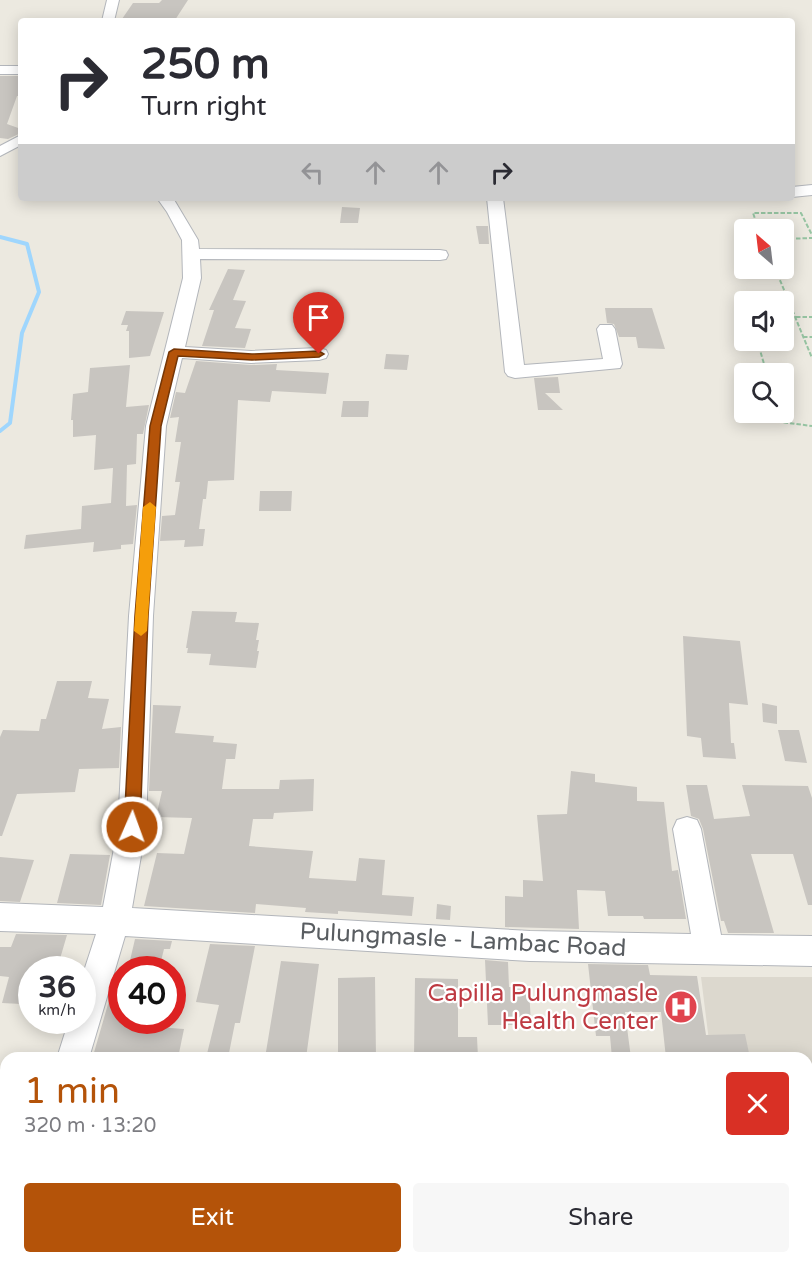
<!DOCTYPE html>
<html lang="en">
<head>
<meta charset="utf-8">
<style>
  :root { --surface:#fff; --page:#f7f7f7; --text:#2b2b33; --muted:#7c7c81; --accent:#b45309 }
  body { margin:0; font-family:"Varela Round",sans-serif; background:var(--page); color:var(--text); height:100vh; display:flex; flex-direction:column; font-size:22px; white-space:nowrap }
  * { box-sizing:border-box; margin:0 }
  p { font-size:20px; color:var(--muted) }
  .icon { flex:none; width:33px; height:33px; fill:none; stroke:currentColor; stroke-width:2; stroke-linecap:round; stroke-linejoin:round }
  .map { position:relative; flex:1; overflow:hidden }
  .drawer { position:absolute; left:0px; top:1052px; width:813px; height:212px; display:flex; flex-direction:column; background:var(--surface); border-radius:18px 18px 0 0; box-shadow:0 3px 15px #0003 }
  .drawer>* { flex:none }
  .hud { position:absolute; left:18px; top:18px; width:777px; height:183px; border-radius:6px; box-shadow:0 3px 15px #0003; background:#fff; color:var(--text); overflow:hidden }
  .needle { width:39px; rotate:332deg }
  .controls { position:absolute; left:734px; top:219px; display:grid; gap:12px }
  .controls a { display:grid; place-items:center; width:60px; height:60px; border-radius:6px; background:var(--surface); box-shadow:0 3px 15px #0003; font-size:30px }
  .speed { position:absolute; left:18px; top:956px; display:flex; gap:12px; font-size:30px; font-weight:700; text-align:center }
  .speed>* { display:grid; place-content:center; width:78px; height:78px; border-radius:50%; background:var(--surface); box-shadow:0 3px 15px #0003; line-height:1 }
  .speed small { font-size:15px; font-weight:400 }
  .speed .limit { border:9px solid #d22; background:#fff; color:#111 }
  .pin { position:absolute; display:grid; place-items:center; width:51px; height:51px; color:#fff; margin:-62px -26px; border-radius:50% 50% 50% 0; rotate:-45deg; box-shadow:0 0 6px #0007 }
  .pin .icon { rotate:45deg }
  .me { position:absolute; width:66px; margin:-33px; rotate:2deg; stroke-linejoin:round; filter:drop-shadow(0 0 4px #0008) }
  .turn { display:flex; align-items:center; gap:21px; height:126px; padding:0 24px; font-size:27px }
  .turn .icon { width:78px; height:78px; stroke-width:2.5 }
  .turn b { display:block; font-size:42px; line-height:51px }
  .lanes { display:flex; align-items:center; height:57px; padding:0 24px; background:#0003; justify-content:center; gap:30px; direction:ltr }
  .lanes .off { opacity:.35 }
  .round { display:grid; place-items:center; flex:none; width:63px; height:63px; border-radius:6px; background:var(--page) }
  .head { display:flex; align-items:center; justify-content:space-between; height:102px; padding:0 24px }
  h1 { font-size:36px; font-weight:600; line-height:45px; color:var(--accent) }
  .button { display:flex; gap:12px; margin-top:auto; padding:12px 24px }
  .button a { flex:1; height:69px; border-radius:6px; background:var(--accent); color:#fff; font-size:24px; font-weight:600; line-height:69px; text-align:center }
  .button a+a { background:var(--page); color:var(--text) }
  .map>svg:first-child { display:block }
  .education { fill:#dcd8ce }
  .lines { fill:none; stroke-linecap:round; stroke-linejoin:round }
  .stream { stroke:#9fd6fd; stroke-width:4 }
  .building { fill:#c8c5c0 }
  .minor-casing { stroke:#b3b6bb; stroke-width:2 }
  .path { stroke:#96c4a2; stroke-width:2; stroke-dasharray:4.5 2; stroke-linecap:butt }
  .minor { fill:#fff; fill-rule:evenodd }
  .route { fill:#b45309; stroke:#753606; stroke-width:1.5 }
  .slow { fill:#f59e0b }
  .labels { text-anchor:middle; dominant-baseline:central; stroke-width:4.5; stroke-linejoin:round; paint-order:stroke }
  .near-street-label { font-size:24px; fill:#595d61; stroke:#fff }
  .near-health-label { font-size:24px; fill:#be3a42; stroke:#fff; text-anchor:end }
</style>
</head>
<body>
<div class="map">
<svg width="812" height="1262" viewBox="0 0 812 1262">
  <rect width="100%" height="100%" fill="#ece9e0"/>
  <path class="education" d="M701 977H812V1262H737L736 1257H807V1058L711 1057Z"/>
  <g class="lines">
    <path class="stream" d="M0 237 27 244 39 292 22 333 10 423 0 431"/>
  </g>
  <path class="building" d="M162 0H188L175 20 122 19 133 3H159Z
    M0 76H21V96H17L7 124 21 129V133L8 139 0 138Z
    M342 207 360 208 358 223H340Z
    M476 226H488L489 244H479Z
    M228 269 245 270 233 300 246 301 235 328 251 329 245 348 202 346 214 310H209Z
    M605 308H652L665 349 638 348 636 337H619L614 324 607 323Z
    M126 311 164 312 150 356 129 358V331H126L128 325H121Z
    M386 354 409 355 407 370 384 369Z
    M196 361 251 365 277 364 276 370 329 373 326 394 272 391 270 402 238 400 234 480 208 481 206 499H203L199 529H205L203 546 184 547 185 540 160 541 162 516 175 515 180 482H175L181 442H175L179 417 170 418 176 392 185 393Z
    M130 365 126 407 149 405 143 434H137L136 464 127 465 126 506 137 505 133 544 121 545V549L93 552 94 542 24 549 26 535 81 529 82 506 111 503 113 468 94 470 96 435 73 437V420H71L73 394 88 392 90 368Z
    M558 377 560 393H545L563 410H538L534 378Z
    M343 401H369L368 417H341Z
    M260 491H292L291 511H259Z
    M192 611 237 612 235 622 259 623 256 640H259L257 651H259L256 668 209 665 211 654 187 653 188 648H186Z
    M683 636 740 641 748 705 729 703 731 743H734L736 759 703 757 701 738 687 736Z
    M57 681H92L88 698 109 699 102 729 121 727 119 768 79 769 75 792 17 794 2 836H0V737L3 730 39 731 41 719H46Z
    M762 703 777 706V724L763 722Z
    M153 705 181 706 175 733 214 736 213 742 237 744 235 759H226L222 789H279L280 780 314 779 313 811 274 813 273 819H253L249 846 313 851 309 878 356 881 359 858 385 860 382 895 414 897 412 916 338 911V914L305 912 306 908 256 904 255 913 144 906 157 853 184 854 192 818 156 817 162 791H149Z
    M778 730H799L807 763 785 761Z
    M571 771 595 774V782L637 787V801L664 802 672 871 678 870 686 919H644L643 916H608L605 891 577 890 579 929 505 927V896L523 897V880L543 881 537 815 567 814Z
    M686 785H707L714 819 750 816 742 785 808 786 812 798V905H808L793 854H751L774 933H728L724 921H721L703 829 699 819 691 816Z
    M70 854 110 855 101 905 57 903Z
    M0 857 34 860 20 902 0 901Z
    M437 904 451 906 450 920 436 919Z
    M16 934 67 935 57 969H32V999H22L21 1004 2 1003 9 977 0 976V947H11Z
    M135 939 172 941 170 949H164L159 969H128Z
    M210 944 255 946 240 1023H235L228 1058H206L219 1005 196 1002Z
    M485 960 508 962 509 987H529L531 1025H488Z
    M281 961 319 964 306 1058H265Z
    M588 964 648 965 650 975 697 976 706 1035 745 1034 750 1058H666L661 1012H625L631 1058H612L610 1036H596Z
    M117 973H122V1020H145L144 1026 184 1029 178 1058 93 1056Z
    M375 977 376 1058H352V1052H338V978Z
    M415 978 458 979V1037H477L478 1058H414Z"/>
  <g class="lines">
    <defs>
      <path id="minor" d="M107 0H119L114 21H102Z
        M0 66H21V74H0Z
        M21 135V145L0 156V146Z
        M812 185V195L792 197V187Z
        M157 198H173L198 240 199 249 440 250 446 251 448 255 446 259 440 260 200 259 201 278 185 347 251 351 319 348 326 350 328 354 326 358 319 360 251 363 182 358 166 426 153 616 146 827 132 908 530 931 691 934 673 829 677 820 687 817 697 820 701 829 721 935 812 936V966L530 961 125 936 89 1058H57L69 1020H82V977L96 934 0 931V903L103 907 118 827 129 616 146 426 183 278 182 240 167 212Z
        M487 198H503L524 365 603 359 597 329 600 325H612L615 329 622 364 620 368 515 378 508 376 505 372Z
        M6 1238V1257H24L22 1262H0V1241Z"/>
    </defs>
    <use href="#minor" class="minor-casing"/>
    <path class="path" d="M759 230 753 213H801L812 235
      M783 239 812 238
      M775 268 812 358
      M746 302 745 299H788
      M796 317H812
      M803 337H812
      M757 340 767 374
      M778 412 781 422 812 426"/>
    <use href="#minor" class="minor"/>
  </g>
  <path class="route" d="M174 349 252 354 319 351 324 354 319 357 252 360 178 356 161 426 148 616 140 827 138 832 132 834 127 832 124 827 135 616 150 426 169 352Z"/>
  <path class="slow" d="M150 502 156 507 147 631 141 636 134 631 143 507Z"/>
  <defs>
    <symbol id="hospital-disc" viewBox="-11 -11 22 22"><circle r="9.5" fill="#e0444e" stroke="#fff"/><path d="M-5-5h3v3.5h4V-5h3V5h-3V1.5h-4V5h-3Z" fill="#fff"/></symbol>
  </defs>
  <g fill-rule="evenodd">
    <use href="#hospital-disc" x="662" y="988" width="38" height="38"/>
  </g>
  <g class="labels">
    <g class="near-street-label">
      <text transform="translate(463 940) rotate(3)">Pulungmasle - Lambac Road</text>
    </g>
    <g class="near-health-label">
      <text x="658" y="993">Capilla Pulungmasle<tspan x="658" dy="28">Health Center</tspan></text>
    </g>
  </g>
</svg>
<div class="controls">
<a><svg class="needle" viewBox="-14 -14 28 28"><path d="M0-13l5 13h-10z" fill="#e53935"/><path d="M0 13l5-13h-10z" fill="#7c7c81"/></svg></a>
<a><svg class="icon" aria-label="sound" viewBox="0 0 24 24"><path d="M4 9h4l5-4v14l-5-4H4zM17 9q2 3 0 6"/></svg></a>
<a><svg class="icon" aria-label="search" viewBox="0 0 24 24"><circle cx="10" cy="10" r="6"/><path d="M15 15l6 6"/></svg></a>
</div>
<div class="speed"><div>36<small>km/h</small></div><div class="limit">40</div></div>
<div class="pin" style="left:319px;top:354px;background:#d93025"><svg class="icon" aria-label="arrive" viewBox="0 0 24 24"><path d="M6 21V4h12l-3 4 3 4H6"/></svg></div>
<svg class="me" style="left:132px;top:827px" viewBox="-20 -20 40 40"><circle r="17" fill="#b45309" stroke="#fff" stroke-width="3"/><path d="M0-11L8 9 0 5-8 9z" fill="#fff"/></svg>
<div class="hud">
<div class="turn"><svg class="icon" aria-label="right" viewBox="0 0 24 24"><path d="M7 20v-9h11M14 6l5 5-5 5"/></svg><div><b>250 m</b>Turn right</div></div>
<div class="lanes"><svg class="icon off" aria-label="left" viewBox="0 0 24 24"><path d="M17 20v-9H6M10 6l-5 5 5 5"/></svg><svg class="icon off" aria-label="ahead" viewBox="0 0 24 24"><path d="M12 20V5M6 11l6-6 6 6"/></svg><svg class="icon off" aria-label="ahead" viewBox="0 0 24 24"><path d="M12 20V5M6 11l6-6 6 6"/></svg><svg class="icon" aria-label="right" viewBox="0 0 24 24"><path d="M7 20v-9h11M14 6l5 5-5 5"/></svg></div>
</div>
<section class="drawer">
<div class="head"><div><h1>1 min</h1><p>320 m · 13:20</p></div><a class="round" style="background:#d93025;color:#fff"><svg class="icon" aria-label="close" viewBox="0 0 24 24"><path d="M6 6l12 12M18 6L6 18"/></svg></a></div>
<div class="button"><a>Exit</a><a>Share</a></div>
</section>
</div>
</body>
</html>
